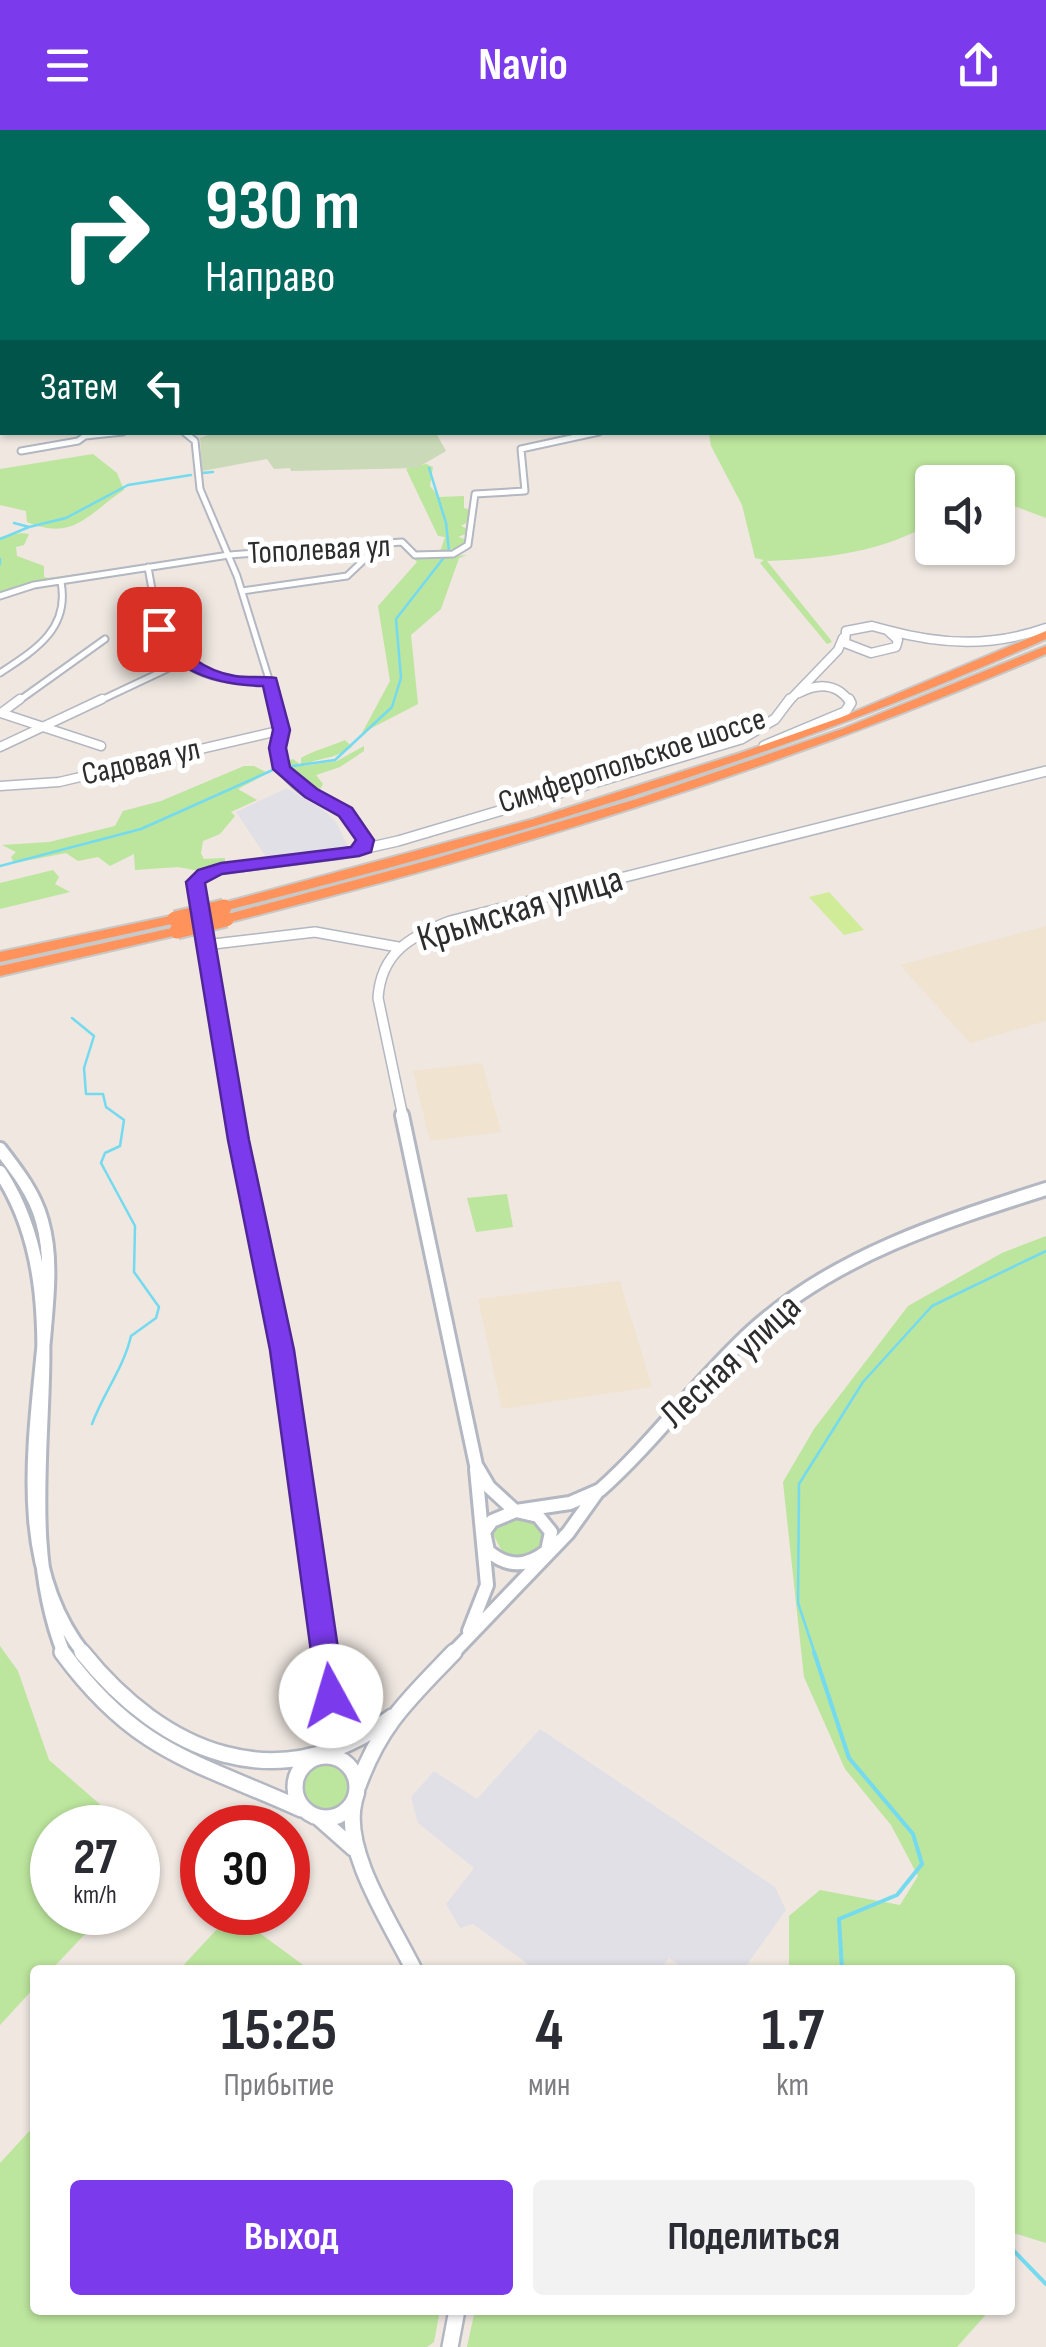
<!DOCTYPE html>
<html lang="ru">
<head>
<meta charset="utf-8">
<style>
  :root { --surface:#fff; --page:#f2f2f3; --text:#2b2b33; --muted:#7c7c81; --accent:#7c3aed }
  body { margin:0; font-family:"Sofia Sans Condensed",sans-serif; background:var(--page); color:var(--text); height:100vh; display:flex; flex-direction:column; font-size:38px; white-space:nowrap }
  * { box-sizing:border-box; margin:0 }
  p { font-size:32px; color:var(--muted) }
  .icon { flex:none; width:55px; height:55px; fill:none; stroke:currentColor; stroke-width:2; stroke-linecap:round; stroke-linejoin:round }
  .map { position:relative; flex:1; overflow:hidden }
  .panel { position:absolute; left:30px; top:1835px; width:985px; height:350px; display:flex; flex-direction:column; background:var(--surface); border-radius:10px; box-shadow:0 2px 8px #0004 }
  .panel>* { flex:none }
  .top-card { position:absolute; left:0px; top:0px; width:1048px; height:305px; box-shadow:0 2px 8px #0004; background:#00695c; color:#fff; overflow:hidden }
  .fabs { position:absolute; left:915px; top:335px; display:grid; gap:20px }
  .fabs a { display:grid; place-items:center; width:100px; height:100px; border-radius:10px; background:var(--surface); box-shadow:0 2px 8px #0004; font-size:50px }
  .speed { position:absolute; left:30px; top:1675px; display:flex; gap:20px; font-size:50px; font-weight:700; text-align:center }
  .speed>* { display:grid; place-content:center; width:130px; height:130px; border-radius:50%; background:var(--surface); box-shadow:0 2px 8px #0004; line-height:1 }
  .speed small { font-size:25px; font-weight:400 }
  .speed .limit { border:15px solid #d22; background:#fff; color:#111 }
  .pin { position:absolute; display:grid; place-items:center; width:85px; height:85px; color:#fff; margin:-42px; border-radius:20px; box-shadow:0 5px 15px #0006 }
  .me { position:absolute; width:110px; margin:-55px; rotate:354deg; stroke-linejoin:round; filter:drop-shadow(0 0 8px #0008) }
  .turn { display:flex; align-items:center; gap:35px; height:210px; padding:0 40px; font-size:45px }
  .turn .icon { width:130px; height:130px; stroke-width:2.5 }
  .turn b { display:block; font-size:70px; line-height:85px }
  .then { display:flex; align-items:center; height:95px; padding:0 40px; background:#0003; gap:20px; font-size:38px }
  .eta { display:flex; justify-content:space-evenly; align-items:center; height:170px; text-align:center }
  .eta b { font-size:60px; font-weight:700; line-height:70px }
  .action { display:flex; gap:20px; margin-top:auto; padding:20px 40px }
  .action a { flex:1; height:115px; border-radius:10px; background:var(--accent); color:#fff; font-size:40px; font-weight:700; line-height:115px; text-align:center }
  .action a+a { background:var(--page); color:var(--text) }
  header { display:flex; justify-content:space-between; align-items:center; height:130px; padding:0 40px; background:var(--accent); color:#fff; font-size:45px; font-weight:700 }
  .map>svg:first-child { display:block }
  .industrial { fill:#e2e0e7 }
  .education { fill:#f0e3d0 }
  .green { fill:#bce59d }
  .cemetery { fill:#cad9b7 }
  .pitch { fill:#d0ec99 }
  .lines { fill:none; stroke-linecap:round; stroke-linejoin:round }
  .stream-far1 { stroke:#73daf0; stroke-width:2.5 }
  .stream { stroke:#73daf0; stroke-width:4 }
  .minor-far4-casing { stroke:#b3b7c1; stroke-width:6 }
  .minor-far3-casing { stroke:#b3b7c1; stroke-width:9 }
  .minor-far2-casing { stroke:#b3b7c1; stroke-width:11 }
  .minor-far1-casing { stroke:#b3b7c1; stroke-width:14 }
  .minor-casing { stroke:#b3b7c1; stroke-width:18 }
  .tertiary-far4-casing { stroke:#b3b7c1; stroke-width:8 }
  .tertiary-far3-casing { stroke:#b3b7c1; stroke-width:11 }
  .tertiary-far2-casing { stroke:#b3b7c1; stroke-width:12 }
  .tertiary-far1-casing { stroke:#b3b7c1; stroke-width:18 }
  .tertiary-casing { stroke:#b3b7c1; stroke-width:20 }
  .secondary-casing { stroke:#b3b7c1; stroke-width:5 }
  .primary-casing { stroke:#c8c8c8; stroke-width:5 }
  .motorway-casing { stroke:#c8c8c8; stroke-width:4 }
  .minor-far4 { stroke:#fff; stroke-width:4 }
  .minor-far3 { stroke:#fff; stroke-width:5 }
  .minor-far2 { stroke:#fff; stroke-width:8 }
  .minor-far1 { stroke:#fff; stroke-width:9 }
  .minor { stroke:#fff; stroke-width:12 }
  .tertiary-far4 { stroke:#fff; stroke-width:5 }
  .tertiary-far3 { stroke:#fff; stroke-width:8 }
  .tertiary-far2 { stroke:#fff; stroke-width:9 }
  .tertiary-far1 { stroke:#fff; stroke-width:12 }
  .tertiary { stroke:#fff; stroke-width:15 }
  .secondary { fill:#fff; fill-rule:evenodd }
  .primary { fill:#f2c361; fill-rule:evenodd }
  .motorway { fill:#ff935b; fill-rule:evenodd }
  .motorway-bridge-casing { stroke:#c8c8c8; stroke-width:19; stroke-linecap:butt }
  .motorway-bridge { stroke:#ff935b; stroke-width:15 }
  .route { fill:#7c3aed; stroke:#51269a; stroke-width:2.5 }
  .labels { text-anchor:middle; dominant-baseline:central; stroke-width:10; stroke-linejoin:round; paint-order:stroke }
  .far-street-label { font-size:32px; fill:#2d2d2d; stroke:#fff }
  .street-label { font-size:38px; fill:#2d2d2d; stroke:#fff }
</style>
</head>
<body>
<header><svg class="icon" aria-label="menu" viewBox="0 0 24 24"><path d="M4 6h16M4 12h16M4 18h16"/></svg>Navio<svg class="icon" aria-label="share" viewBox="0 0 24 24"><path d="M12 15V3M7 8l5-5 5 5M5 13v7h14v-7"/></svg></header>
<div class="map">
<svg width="1046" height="2217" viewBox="0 0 1046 2217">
  <rect width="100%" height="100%" fill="#efe7e0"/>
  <path class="industrial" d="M287 658 324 680 336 692 350 720 268 730 236 682Z
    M540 1599 775 1757 786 1780 743 1840H686L669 1828 660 1840H536L473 1794 460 1798 446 1774 474 1738 418 1693 411 1667 434 1641 477 1669Z"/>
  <path class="education" d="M1046 796V891L970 913 900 835Z
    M482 933 501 1002 430 1011 413 941Z
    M620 1151 652 1257 502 1279 478 1169Z"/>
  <path class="green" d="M1046 295V388L998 370V352H932V392C886 422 822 429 767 431L830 509 832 512 827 514 760 433 764 430 755 428 742 375 711 316 709 304 1045 302Z
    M93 324 117 343 124 360C88 383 75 412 27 392L26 381 0 375V339Z
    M426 334 433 337 430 356 439 367 464 366V378L473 381V389L461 396 473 401 458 407 468 410V416L440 422 445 407 438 406 406 339Z
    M21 403 29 404 24 415 16 417 17 426 44 436V447L48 448 213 426 35 455 0 466V407Z
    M467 425 459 428 441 479 411 505 418 574 362 603 390 551 378 476 417 432 414 429Z
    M345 610 352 617C331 631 320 626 303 636L337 631 364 616V621L340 637 316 645 323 654 319 661 288 641 285 632 293 629 301 635V628C312 621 332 616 345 610Z
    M244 636H254L268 643 238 659 257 670 231 682 235 686 220 704 203 711 201 723 204 729 225 728V733L210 736 205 742 178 737 135 740 134 724 110 736 98 727 78 731 66 723 14 733 11 727 16 722 2 715 49 712 115 696 123 681 161 671Z
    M53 740 59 747 55 754 70 762 0 779V753Z
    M507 1064 513 1097 476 1102 467 1068Z
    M1046 1106V2113L1010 2102V1840H789V1786L820 1760 900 1775 918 1746 891 1695 845 1639 804 1547 783 1352 814 1299 908 1176 1002 1123Z
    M518 1385 540 1393 544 1414C532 1427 519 1429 503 1423L493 1404 505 1389Z
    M0 1516 18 1541 49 1630 126 1697 52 1698V1782L105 1783 51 1840H35V1857L0 1895Z
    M303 1657a23 23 0 1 1 46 0a23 23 0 1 1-46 0Z
    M232 1783 310 1840H179Z
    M35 1995V2180H440L434 2212 427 2217H0V2033Z
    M475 2180H990L957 2217H467Z"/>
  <path class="cemetery" d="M214 303H436L446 321 417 338 291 341 290 338 274 339 267 329 202 341 200 308Z"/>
  <path class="pitch" d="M829 762 864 800 844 805 809 767Z"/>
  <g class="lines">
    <path class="stream-far1" d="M202 343 213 342
      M29 397 66 388 128 355 191 345
      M0 409 29 397 14 393
      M0 429V434
      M286 637 335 630 392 577 401 548 396 489 449 421 446 393 429 338
      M0 736 141 699 275 639
      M72 888 94 906 84 938 86 964H103L106 977 124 990 120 1016 105 1023 101 1033 135 1096 134 1142 159 1177 156 1188 131 1206C124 1237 103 1264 92 1294
      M815 1524 798 1473 799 1354 863 1252 932 1176 1046 1121"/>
    <path class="stream" d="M814 1522 849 1628 913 1704 922 1734 897 1765 839 1789 842 1840
      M1010 2117 1046 2154"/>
    <defs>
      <path id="minor-far4" d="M471 0 498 2"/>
      <path id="minor-far3" d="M184 302 195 311 200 359 237 446 276 572
        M21 321 78 311 85 306 123 302
        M148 437C163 524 173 551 270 552
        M242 461 347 446 367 427 366 415
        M0 466 34 455 229 425 402 412 415 425 453 424 468 415 475 364 525 361 521 319 599 302
        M0 543C35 520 70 499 61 452
        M17 572 105 509
        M97 572 184 531"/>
      <path id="minor-far2" d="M20 569 1 583 101 616
        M275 569C281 592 271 619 283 639 304 676 356 671 365 718
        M0 617 102 569
        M0 656 59 652 282 600
        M205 815 237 987"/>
      <path id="minor-far1" d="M236 985 290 1275 325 1524"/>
      <path id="minor" d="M325 1522 329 1621"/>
      <path id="tertiary-far4" d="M808 0 819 2
        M279 2 283 0"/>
      <path id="tertiary-far3" d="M872 496 887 500 898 510 896 517 871 523 845 513 846 501Z
        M887 500C942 515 992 517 1046 498
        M799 563C818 553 837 553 850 572
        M788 572 838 520 843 508"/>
      <path id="tertiary-far2" d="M764 616 845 582 851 573 849 569
        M398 817 315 802 205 815 196 752 205 743 221 739 340 724 398 711 741 609 775 589 790 569
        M403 987 378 868C381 822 411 806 450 791L1046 641"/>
      <path id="tertiary-far1" d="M402 985 476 1335 489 1357 514 1380
        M0 1019C17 1041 35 1064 42 1091 52 1126 48 1163 45 1198 36 1306 11 1432 84 1524
        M0 1042C91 1180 0 1363 64 1524
        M516 1381 538 1386 551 1402 547 1421C527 1437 508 1438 488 1421L484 1402 492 1391Z
        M516 1381 570 1373 600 1360C655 1311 698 1250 753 1200 835 1126 942 1092 1046 1059
        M469 1501 487 1455 476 1339
        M452 1524 568 1403 598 1361"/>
      <path id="tertiary" d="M62 1522C136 1623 195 1631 301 1679
        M82 1522C163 1623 278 1672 392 1587
        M295 1657a31 31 0 1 1 62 0a31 31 0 1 1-62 0Z
        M358 1656C380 1594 410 1568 454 1522
        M354 1672C342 1722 392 1795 414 1840
        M318 1687 353 1718
        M450 2217 457 2180"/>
      <path id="secondary" d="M1045 5H1046V9H1045Z
        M1045 136H1046V141H1045Z"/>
      <path id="primary" d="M1038 0H1046V4L1035 2Z
        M0 116H2V120H0Z"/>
      <path id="motorway" d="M1046 501V509C781 628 505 710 224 781L217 777 219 774 533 689 740 623 842 587Z
        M1046 516V524C781 639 506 723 226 793L219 789 221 786 430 730 637 669 842 599Z
        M175 785 180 786V792L0 832V822Z
        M177 797 184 801 182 804 0 846V836Z"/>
    </defs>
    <use href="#minor-far4" class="minor-far4-casing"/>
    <use href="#minor-far3" class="minor-far3-casing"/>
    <use href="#minor-far2" class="minor-far2-casing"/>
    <use href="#minor-far1" class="minor-far1-casing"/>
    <use href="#minor" class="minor-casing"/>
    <use href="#tertiary-far4" class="tertiary-far4-casing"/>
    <use href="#tertiary-far3" class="tertiary-far3-casing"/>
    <use href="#tertiary-far2" class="tertiary-far2-casing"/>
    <use href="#tertiary-far1" class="tertiary-far1-casing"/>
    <use href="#tertiary" class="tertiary-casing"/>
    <use href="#secondary" class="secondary-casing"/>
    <use href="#primary" class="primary-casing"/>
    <use href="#motorway" class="motorway-casing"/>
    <use href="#minor-far4" class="minor-far4"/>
    <use href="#minor-far3" class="minor-far3"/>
    <use href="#minor-far2" class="minor-far2"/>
    <use href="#minor-far1" class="minor-far1"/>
    <use href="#minor" class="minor"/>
    <use href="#tertiary-far4" class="tertiary-far4"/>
    <use href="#tertiary-far3" class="tertiary-far3"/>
    <use href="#tertiary-far2" class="tertiary-far2"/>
    <use href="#tertiary-far1" class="tertiary-far1"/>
    <use href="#tertiary" class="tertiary"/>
    <use href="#secondary" class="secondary"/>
    <use href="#primary" class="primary"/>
    <use href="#motorway" class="motorway"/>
    <defs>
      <path id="motorway-bridge" d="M175 789 224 777
        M177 801 226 789"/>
    </defs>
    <use href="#motorway-bridge" class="motorway-bridge-casing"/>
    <use href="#motorway-bridge" class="motorway-bridge"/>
  </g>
  <path class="route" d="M159 494 165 496C179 521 204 541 235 546 248 548 262 546 276 548L290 600 286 618 290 637 317 659 352 678 374 710 371 722 359 726 222 744 205 753 249 1010 294 1220 345 1566 341 1575 331 1578 321 1575 317 1566 270 1220 228 1010 186 752 198 740 221 733 351 717 356 710 339 686 305 667 273 639 269 618 273 600 263 556C218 555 172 543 151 499Z"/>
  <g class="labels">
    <g class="far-street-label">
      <text transform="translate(319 420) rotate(-3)">Тополевая ул</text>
      <text transform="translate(632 631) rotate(-18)">Симферопольское шоссе</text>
      <text transform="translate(141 632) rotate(-13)">Садовая ул</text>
    </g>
    <g class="street-label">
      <text transform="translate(520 779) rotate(-17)">Крымская улица</text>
      <text transform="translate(731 1231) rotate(-43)">Лесная улица</text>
    </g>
  </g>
</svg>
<div class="fabs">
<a><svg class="icon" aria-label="sound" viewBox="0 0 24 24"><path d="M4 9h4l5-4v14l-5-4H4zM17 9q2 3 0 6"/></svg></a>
</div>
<div class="speed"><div>27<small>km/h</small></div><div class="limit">30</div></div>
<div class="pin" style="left:159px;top:499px;background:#d93025"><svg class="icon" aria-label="arrive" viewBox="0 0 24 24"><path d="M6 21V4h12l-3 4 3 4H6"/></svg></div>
<svg class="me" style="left:331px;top:1566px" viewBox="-20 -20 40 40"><circle r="19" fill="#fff"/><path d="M0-13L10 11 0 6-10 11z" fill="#7c3aed"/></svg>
<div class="top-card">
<div class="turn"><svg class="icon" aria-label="right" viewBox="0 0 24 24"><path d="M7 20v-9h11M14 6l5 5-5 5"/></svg><div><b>930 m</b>Направо</div></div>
<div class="then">Затем<svg class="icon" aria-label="left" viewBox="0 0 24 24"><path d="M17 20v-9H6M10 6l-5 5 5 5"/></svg></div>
</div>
<section class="panel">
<div class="eta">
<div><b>15:25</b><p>Прибытие</p></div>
<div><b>4</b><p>мин</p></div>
<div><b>1.7</b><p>km</p></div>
</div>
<div class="action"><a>Выход</a><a>Поделиться</a></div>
</section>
</div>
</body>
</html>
